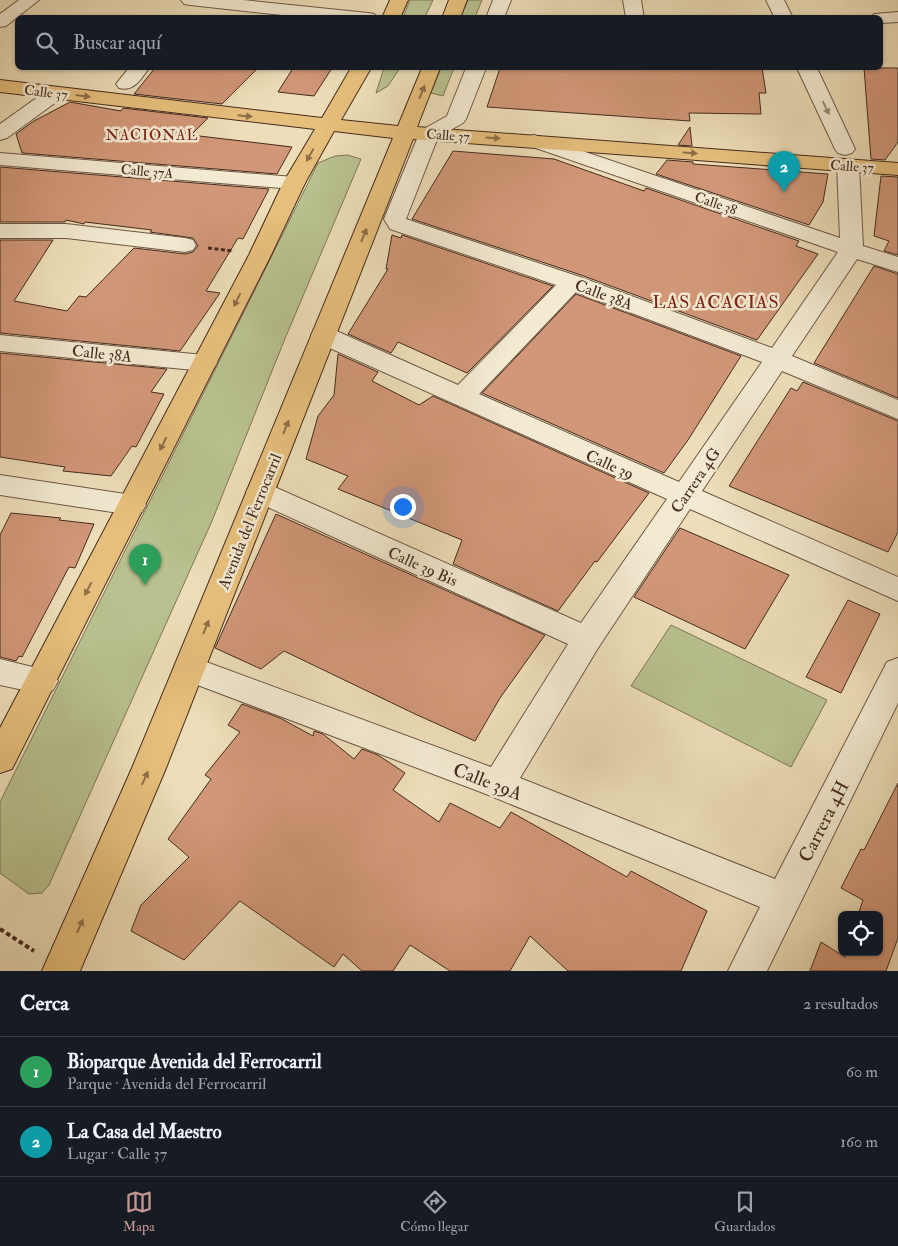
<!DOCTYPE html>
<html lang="es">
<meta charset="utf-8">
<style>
body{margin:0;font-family:"IM FELL Double Pica",serif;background:#242831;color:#f1f3f6}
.controls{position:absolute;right:15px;bottom:15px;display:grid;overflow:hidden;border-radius:8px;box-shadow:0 1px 4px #0004}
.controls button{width:45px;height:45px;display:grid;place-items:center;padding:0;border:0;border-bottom:1px solid #363941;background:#171b24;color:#f1f3f6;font:25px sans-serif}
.you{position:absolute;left:402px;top:506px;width:18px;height:18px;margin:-12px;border:4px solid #fff;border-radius:50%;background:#1a73e8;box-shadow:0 0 0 8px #1a73e833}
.badge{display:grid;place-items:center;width:32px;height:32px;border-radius:50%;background:#c59692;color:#fff;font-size:16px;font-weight:700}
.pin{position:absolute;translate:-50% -41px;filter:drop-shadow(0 1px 2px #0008)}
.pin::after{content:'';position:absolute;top:26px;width:18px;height:15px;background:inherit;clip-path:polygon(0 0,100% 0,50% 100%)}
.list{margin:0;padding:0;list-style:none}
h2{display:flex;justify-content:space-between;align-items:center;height:65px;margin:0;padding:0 20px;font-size:21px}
h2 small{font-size:16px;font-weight:400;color:#9ea1a6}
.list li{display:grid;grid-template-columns:32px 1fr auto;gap:15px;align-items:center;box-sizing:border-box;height:70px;padding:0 20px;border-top:1px solid #363941}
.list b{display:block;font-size:19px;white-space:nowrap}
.list p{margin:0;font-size:16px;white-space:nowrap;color:#9ea1a6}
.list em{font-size:16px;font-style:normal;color:#9ea1a6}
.icon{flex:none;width:28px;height:28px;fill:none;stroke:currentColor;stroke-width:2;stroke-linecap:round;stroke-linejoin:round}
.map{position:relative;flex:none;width:898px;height:971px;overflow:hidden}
.search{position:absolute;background:#171b24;box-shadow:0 1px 4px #0004;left:15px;right:15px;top:15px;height:55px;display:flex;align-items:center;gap:12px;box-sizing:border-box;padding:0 18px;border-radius:8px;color:#9ea1a6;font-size:19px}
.sheet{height:205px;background:#171b24}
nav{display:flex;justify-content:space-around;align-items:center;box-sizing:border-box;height:70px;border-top:1px solid #363941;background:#171b24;font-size:14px;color:#9ea1a6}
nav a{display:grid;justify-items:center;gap:2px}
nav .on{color:#c59692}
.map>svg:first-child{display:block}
.green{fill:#b8c18f;stroke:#7e7656}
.building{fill:#d19778;stroke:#452b1e}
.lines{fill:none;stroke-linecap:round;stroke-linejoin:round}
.minor-casing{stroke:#6f5845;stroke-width:2}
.major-casing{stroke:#452b1e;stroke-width:2}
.path-far1{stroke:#452b1e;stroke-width:3;stroke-dasharray:4 2.5;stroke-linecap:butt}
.path{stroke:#452b1e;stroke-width:4;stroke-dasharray:4.5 3;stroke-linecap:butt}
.minor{fill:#f3ead2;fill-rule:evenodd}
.major{fill:#e6bf7c;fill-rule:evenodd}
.oneway{fill:#8d6e48}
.oneway2{fill:#9c8a78}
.labels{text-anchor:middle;stroke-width:5;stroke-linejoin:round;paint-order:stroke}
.far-street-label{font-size:14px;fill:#452b1e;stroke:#f3ead2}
.far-neighbourhood-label{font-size:15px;letter-spacing:1px;fill:#7a1f14;stroke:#f3ead2}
.street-label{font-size:16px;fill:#452b1e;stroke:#f3ead2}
.neighbourhood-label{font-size:18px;letter-spacing:1px;fill:#7a1f14;stroke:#f3ead2}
.near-street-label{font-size:19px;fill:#452b1e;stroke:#f3ead2}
</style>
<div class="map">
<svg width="898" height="971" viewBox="0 0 898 971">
<rect width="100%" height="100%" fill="#eddeb9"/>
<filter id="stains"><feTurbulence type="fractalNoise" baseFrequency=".004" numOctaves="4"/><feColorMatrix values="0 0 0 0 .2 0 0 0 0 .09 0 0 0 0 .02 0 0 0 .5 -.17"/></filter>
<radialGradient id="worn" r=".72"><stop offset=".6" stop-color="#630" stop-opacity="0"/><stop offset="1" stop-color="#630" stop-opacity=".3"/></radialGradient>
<g class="green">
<polygon points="410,0 433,0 425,17 403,17"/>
<polygon points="468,0 482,0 475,17 461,17"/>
<polygon points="384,68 400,68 388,86 376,93"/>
<polygon points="441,68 454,68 443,96 431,93"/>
<polygon points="347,155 361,159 284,341 212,521 49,885 42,893 29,894 0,873 0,802 318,163 335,156"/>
<polygon points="671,625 827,700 791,767 631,686"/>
</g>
<g class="building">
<polygon points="155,68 258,68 222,104 134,94"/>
<polygon points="293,68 332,68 314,96 278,92"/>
<polygon points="500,68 762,68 766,93 759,93 761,114 689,113 690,121 487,107"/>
<polygon points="864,68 898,68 898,142 885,160 871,159"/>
<polygon points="70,102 121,111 123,108 208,118 191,135 292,147 277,174 22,153 16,134 34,121"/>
<polygon points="690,127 692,146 678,145"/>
<polygon points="453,151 554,159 644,191 646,188 799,241 796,246 818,254 757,340 581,275 412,219"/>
<polygon points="667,160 693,162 693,164 828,174 823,202 809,225 656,174"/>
<polygon points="0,167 269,189 243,239 238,238 206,291 220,293 180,351 0,333 0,240 53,240 14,301 67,311 79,296 86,297 134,248 185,254 193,252 198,246 193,238 150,232 152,230 85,222 84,224 66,220 65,222 0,222"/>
<polygon points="881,176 898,177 898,255 884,251 889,241 874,236"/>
<polygon points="392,235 401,238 402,235 553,286 467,373 398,342 391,353 348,334 388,269 386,269"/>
<polygon points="874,266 898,274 898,398 814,363"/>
<polygon points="576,294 741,356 688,440 664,473 482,393"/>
<polygon points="0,353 167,369 151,392 164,394 136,447 132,446 111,476 63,471 65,467 0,457"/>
<polygon points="338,354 378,372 372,381 419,405 433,396 649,493 597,562 595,561 558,611 453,564 462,540 338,489 348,476 306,459 318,416 334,395"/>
<polygon points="803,382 898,421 898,532 888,552 729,486 791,388 797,391"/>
<polygon points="11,513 61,518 59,520 94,524 75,568 69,567 22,657 19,656 16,661 0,657 0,535"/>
<polygon points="276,514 545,635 500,698 475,741 415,714 284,651 261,669 215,648"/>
<polygon points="680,528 789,575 745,649 634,597"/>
<polygon points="848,600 880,614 841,693 806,677"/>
<polygon points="242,704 280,718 313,736 314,731 323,734 354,759 362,749 378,755 405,773 393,790 439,822 450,803 500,828 511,812 627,877 631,871 707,911 681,971 568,971 530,936 510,971 450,971 410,945 393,971 362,971 343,954 334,967 240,901 184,960 131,931 141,905 189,857 168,839 211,779 205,775 240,732 228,725"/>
<polygon points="898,783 898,938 886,971 810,971 821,942 845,957 846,952 879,952 879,915 858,915 863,900 841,888 861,849 864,850"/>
</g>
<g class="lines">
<g class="minor-casing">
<g id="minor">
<polygon points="19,0 39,0 6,26 0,27 0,14"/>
<polygon points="181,0 243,0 368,13 374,14 377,18 310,18 190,5 184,4"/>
<polygon points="493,0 511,0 504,18 486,18"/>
<polygon points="623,0 641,0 644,18 626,18"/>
<polygon points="766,0 784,0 793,18 775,18"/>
<polygon points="898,12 898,22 880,23 880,18 871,18 874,14"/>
<path d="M129,68H149C141,79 134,92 119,88L116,84Z"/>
<path d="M466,68H486L466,119L463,123L438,137L406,219L580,277L772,348L838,252L527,145L524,141L527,137L534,135L541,137L840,238L837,165L841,161L848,159L855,161L859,165L863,246L898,257V272L857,259L792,356L898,400V419L782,371L702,491L898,577V601L690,509L598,648L520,778L775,879L887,662L898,658V703L767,971H728L760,907L486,794L179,678L174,669L179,660L190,656L491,767L568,644L250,499L246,492L250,485L260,482L270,485L581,623L667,499L314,341L311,335L314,329L323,327L332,329L458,385L556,285L390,229L384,219L419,134L422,130L447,116ZM576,292L762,362L679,482L479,394Z"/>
<polygon points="797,68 817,68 855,149 852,153 845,155 838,153 835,149"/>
<polygon points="56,87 63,89 66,93 63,97 7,138 0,140 0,124 49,89"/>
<polygon points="0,153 294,177 302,178 305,183 302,188 294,189 0,165"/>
<polygon points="0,224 66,224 185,238 193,240 196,245 193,250 185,252 66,238 0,238"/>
<polygon points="0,335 204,355 213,357 217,363 213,369 204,371 0,351"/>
<polygon points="0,475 132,495 142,498 146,505 142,512 132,515 0,495"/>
<polygon points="0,659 53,672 58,681 53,690 42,694 0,685"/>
</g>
</g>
<g class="major-casing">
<g id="major">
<polygon points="390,0 408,0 400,18 382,18"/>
<polygon points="449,0 467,0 460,18 442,18"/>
<polygon points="351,68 371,68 341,120 398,126 422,68 440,68 417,127 898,163 898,175 413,139 166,768 80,971 42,971 132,768 393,138 334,131 305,183 271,255 12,769 0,773 0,728 249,255 283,183 315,129 0,92 0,80 322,118"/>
</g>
</g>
<polyline class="path-far1" points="208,248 234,251"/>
<polyline class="path" points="0,929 34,951"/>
<use href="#minor" class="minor"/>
<use href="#major" class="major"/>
</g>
<defs><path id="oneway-solid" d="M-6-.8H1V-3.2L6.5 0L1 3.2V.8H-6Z" transform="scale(1.25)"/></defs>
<g class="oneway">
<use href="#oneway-solid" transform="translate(422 92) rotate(-68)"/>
<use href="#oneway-solid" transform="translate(83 96) rotate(7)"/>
<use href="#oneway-solid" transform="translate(245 116) rotate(6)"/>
<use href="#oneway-solid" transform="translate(493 138) rotate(4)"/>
<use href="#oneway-solid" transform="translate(690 153) rotate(4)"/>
<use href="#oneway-solid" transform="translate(310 155) rotate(119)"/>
<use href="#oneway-solid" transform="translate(364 235) rotate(-68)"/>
<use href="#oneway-solid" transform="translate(237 300) rotate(117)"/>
<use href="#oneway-solid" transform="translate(286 427) rotate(-68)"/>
<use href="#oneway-solid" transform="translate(163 444) rotate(117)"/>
<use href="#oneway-solid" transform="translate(88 589) rotate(117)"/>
<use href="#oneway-solid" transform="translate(206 627) rotate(-68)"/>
<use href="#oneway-solid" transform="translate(145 778) rotate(-66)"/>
<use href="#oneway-solid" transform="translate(80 926) rotate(-66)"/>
</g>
<use class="oneway2" href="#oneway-solid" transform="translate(826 108) rotate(65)"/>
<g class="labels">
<g class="far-street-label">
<text transform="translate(46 92) rotate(7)" y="5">Calle 37</text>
<text transform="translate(448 135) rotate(4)" y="5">Calle 37</text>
<text transform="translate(852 166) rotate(4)" y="5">Calle 37</text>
<text transform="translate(147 171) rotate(5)" y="5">Calle 37A</text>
<text transform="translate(716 203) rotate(19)" y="5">Calle 38</text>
</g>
<g class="far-neighbourhood-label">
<text x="152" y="140">NACIONAL</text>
</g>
<g class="street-label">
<text transform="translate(604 294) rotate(20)" y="6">Calle 38A</text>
<text transform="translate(102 353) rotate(6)" y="6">Calle 38A</text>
<text transform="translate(610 464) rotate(24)" y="6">Calle 39</text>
<text transform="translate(695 480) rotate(-56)" y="6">Carrera 4G</text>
<text transform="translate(249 521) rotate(-68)" y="6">Avenida del Ferrocarril</text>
<text transform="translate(423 566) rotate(24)" y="6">Calle 39 Bis</text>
</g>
<g class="neighbourhood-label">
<text x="716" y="308">LAS ACACIAS</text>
</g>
<g class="near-street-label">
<text transform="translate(488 781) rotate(21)" y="7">Calle 39A</text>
<text transform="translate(823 821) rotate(-63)" y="7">Carrera 4H</text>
</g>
</g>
<rect width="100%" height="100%" filter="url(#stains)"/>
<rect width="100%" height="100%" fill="url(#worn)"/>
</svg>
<div class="controls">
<button><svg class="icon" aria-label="locate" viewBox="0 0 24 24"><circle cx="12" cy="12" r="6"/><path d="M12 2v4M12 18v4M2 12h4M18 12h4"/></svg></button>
</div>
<div class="you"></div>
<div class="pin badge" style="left:145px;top:585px;background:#2e9e5b">1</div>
<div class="pin badge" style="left:784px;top:192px;background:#0f9aa8">2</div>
<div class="search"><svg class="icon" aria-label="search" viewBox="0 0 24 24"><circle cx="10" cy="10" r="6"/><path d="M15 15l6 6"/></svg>Buscar aquí</div>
</div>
<section class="sheet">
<h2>Cerca<small>2 resultados</small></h2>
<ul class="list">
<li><span class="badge" style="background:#2e9e5b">1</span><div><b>Bioparque Avenida del Ferrocarril</b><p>Parque · Avenida del Ferrocarril</p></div><em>60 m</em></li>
<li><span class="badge" style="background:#0f9aa8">2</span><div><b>La Casa del Maestro</b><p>Lugar · Calle 37</p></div><em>160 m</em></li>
</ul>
</section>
<nav>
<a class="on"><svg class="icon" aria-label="map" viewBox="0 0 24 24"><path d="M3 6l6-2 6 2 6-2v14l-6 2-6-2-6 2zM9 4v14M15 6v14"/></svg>Mapa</a>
<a><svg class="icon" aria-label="directions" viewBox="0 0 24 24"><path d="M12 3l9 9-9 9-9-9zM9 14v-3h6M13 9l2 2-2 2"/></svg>Cómo llegar</a>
<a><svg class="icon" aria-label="saved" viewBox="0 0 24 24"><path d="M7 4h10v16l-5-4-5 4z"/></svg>Guardados</a>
</nav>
